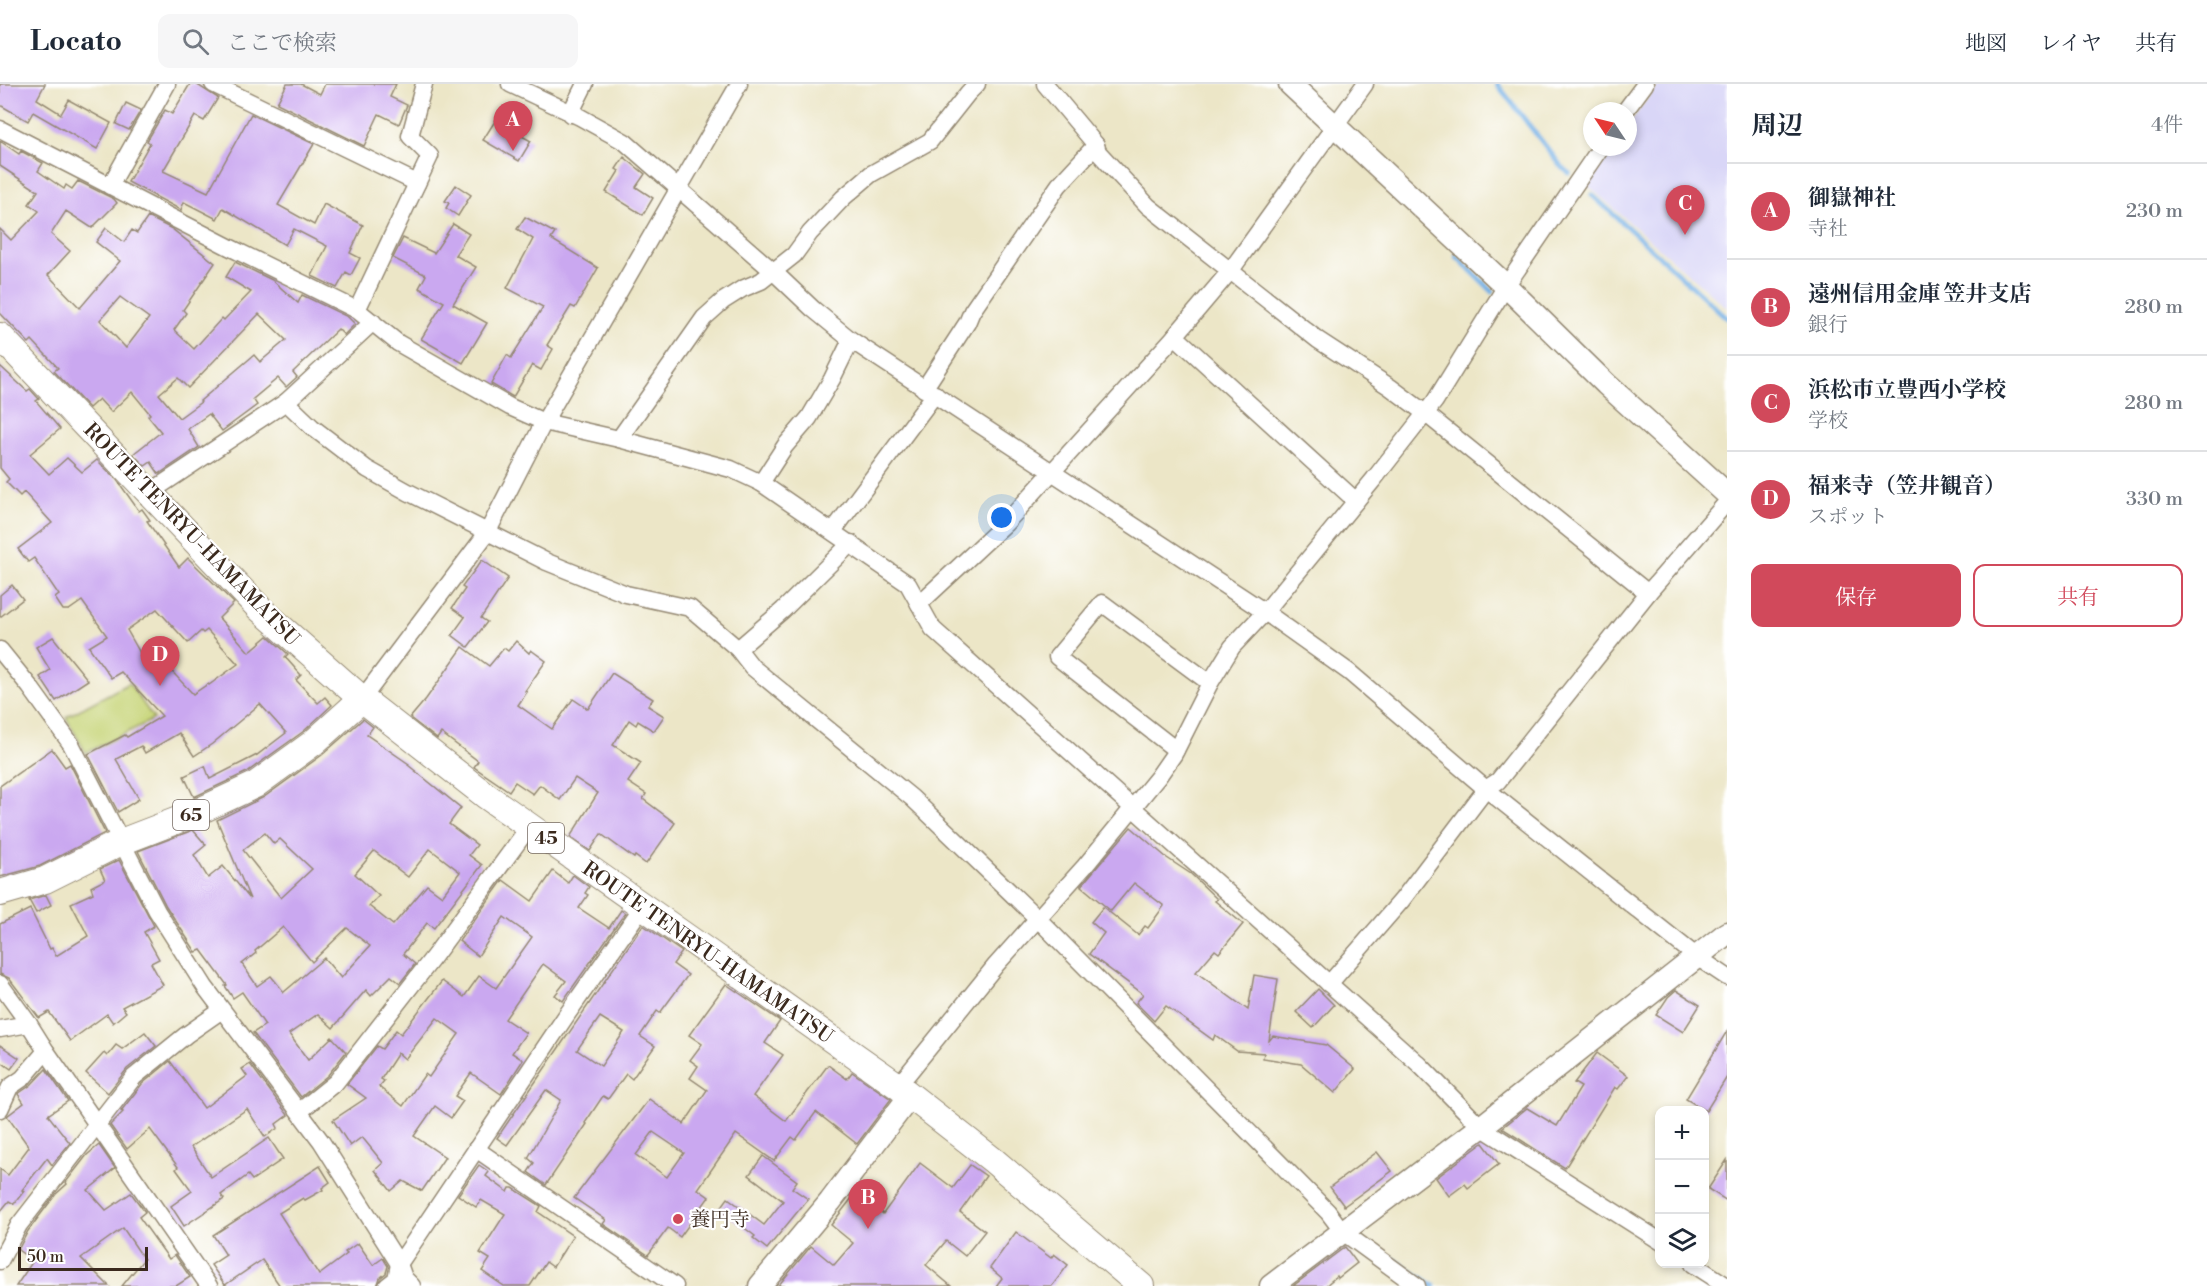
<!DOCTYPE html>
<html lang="ja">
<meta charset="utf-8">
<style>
body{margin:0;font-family:"Libre Bodoni","Noto Serif JP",serif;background:#f6f6f7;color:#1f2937}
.controls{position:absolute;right:18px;bottom:18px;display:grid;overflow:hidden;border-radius:12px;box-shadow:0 3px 9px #0003}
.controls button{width:54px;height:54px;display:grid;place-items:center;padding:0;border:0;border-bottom:2px solid #e0e1e3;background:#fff;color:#1f2937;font:30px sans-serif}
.compass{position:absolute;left:1583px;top:18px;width:54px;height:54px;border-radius:50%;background:#fff;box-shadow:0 3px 9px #0003;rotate:305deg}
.scale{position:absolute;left:18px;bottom:15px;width:130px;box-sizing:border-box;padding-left:6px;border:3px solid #3b2a1e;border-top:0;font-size:16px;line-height:21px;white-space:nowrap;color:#3b2a1e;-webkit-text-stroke:4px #fff;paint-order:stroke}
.you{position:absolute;left:1002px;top:434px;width:21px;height:21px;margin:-15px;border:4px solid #fff;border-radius:50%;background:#1a73e8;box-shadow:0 0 0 9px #1a73e833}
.badge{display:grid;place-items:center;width:39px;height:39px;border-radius:50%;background:#d1495b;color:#fff;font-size:20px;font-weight:700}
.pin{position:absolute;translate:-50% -50px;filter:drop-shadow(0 2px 3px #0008)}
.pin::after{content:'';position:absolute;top:32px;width:21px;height:18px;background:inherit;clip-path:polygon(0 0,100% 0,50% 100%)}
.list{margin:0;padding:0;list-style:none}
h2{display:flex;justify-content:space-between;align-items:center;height:78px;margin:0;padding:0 24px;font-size:26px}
h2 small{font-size:20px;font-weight:400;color:#747a83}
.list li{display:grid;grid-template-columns:39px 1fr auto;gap:18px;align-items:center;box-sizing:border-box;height:96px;padding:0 24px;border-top:2px solid #e0e1e3}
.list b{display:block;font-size:22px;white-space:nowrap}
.list p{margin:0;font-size:20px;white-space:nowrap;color:#747a83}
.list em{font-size:20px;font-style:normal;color:#747a83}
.actions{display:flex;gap:12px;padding:18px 24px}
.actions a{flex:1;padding:14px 0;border:2px solid #d1495b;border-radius:12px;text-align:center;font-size:21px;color:#d1495b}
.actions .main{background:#d1495b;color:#fff}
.icon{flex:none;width:33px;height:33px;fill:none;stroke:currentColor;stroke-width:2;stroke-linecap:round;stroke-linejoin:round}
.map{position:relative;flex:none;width:1727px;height:1202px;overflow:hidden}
header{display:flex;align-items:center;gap:36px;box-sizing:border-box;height:84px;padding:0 30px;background:#fff;border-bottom:2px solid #e0e1e3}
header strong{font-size:28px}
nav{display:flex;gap:33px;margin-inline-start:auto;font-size:21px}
.search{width:420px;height:54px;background:#f6f6f7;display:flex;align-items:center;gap:15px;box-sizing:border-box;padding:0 21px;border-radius:12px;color:#747a83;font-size:22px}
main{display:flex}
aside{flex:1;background:#fff}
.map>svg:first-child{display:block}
.built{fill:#d9d6f7}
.green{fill:#c6d476;stroke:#807f4a;stroke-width:1.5}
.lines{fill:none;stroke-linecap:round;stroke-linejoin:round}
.stream{stroke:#75b1e6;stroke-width:5}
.building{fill:#caa8f0;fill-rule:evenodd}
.street-casing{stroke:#948872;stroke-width:19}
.secondary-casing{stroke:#948872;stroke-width:25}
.primary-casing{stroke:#948872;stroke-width:28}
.street{stroke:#fff;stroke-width:16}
.secondary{stroke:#fff;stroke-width:22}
.primary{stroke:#fff;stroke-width:26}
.poi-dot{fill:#d1495b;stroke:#fff;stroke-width:2}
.labels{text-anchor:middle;stroke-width:4.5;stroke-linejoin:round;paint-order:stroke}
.shield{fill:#fff;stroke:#766a62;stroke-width:1.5}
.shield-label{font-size:18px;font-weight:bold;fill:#3b2a1e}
.street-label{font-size:20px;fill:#3b2a1e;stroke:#fff}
.poi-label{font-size:20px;fill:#3b2a1e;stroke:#fff;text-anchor:start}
</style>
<header>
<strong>Locato</strong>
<div class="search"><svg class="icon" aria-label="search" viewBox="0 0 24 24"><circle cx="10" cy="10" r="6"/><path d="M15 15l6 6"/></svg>ここで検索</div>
<nav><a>地図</a><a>レイヤ</a><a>共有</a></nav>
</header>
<main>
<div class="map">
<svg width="1727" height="1202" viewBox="0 0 1727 1202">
<rect width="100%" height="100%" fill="#fff"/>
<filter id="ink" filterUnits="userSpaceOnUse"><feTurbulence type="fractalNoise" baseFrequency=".0167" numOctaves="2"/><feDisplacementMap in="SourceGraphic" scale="12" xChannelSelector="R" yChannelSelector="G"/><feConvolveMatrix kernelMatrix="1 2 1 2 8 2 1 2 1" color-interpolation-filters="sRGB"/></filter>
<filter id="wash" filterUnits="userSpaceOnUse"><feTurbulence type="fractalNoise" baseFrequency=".008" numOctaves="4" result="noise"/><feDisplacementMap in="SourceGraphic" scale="24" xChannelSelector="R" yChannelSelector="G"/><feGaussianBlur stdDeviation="1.35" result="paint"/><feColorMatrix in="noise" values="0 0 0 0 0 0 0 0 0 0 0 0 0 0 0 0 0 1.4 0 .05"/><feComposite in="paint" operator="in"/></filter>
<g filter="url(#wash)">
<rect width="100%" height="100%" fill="#ece6c7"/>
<polygon class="built" points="1658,0 1727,0 1727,224 1587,101 1614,63 1628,63 1628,42"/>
<polygon class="green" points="129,599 154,635 86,669 66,633"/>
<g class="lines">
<g class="stream">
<polyline points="1497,0 1561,82 1569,89"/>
<polyline points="1592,111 1727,234"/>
<polyline points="1456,172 1493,208"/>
<polyline points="1393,1175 1434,1202"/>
</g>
</g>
<g id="blocks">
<g class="building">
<polygon points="0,0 45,0 37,15 61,30 69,16 111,39 97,65 33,28 28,37 0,21"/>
<polygon points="190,0 196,0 218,14 204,37 195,32 163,87 208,108 251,30 314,60 278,121 314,141 324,120 363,141 350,169 360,174 351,191 346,188 337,204 312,192 327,162 294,145 285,161 223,124 217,135 184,118 181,126 128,98 150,59 147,57 165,26 172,30"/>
<polygon points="287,0 301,0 320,10 325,0 396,0 390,13 407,21 399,40 379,30 364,62 277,19"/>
<polygon points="126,19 141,26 129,46 116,40"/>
<polygon points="495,37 531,57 519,77 483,56"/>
<path d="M0,57L19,70L21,67L43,79L38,87L64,105L66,101L72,105L78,97L114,115L117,119L92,144L66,127L51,150L70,167L48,191L80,224L120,177L96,158L106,144L124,158L132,146L137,149L148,133L172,145L215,179L183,226L186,229L174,246L194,265L222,234L224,236L251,208L226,193L235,178L272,196L298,219L302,211L348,233L355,240L344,251L338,245L293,288L297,293L286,303L278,294L253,315L257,321L222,347L209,330L188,345L199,363L159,390L151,378L145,382L133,370L161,348L148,332L150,330L132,308L111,328L99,315L89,324L54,287L58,284L32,256L29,259L0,229V145L11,156L39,127L29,120L38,107L0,82ZM120,213L149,234L126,264L100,236ZM259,230L286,256L260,278L254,271L200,317L201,318L179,334L159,310L178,294L188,304Z"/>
<polygon points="624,73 645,90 636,103 653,114 643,131 606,108 619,87 616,85"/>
<polygon points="456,101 471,111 458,132 446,124 449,119 445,117"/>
<polygon points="525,133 555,149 551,155 598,184 575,224 571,222 547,261 553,265 541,286 532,281 513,313 491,300 507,271 511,274 543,223 507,204 533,155 517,145"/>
<polygon points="453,140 469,150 455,171 476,183 453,220 487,239 463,279 421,255 444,218 419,204 426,191 393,174 403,154 434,169"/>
<path d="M0,282L27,307L30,305L39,315L36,317L60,345L30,370L49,390L67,374L82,388L97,376L117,396L139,427L142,425L150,436L147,437L179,483L188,474L234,519L219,534L249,568L268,552L288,570L285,573L301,591L296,596L318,619L325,613L332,621L304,647L247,688L194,713L184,692L205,682L210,695L257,671L286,649L260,620L212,660L194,672L179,649L145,669L141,662L116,675L139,715L118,728L88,670L125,651L127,653L162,632L121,588L111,594L89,563L107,552L82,517L69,526H63L55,514L59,511L34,474L28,478L18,465L52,439L24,408L20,412L6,398L9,395L0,384ZM157,525L188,559L201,547L203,549L207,546L238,580L209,601L208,600L193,610L164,579L152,590L127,546Z"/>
<polygon points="482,476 508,494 481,534 487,538 468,563 452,551 465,533 452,524 465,505 462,503"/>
<polygon points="12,501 23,515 0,533 0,511"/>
<polygon points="53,553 88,596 56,617 40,593 50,586 36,563"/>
<polygon points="516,557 529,569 531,566 546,577 525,607 527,608 518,621 552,645 573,615 588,625 612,589 653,615 648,622 664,632 654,647 638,637 636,641 629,636 613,661 641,679 628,698 646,710 643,715 675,739 646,780 635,772 634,774 601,750 590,767 570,753 598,709 575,694 560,716 540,701 533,710 515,698 509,707 474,683 478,677 441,649 437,655 410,634 426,615 463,563 489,582 504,564 508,567"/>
<path d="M363,635L373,643L367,651L409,680L408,681L461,724L449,740L477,761L469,771L482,781L434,844L427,839L403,870L415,880L400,899L391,892L371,912L366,906L333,944L318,930L289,950L308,976L332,953L346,968L328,991L301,1013L253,949L265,941L242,908L233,914L225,902L227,901L201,866L196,868L166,822L138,767L193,746L206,761L194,771L208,794L223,782L250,815L217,736L264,713L322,671ZM265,749L274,760L280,755L312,785L281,814L243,766ZM430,765L460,788L442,812L427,801L393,841L369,822L379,812L355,790L374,767L408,793ZM283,843L312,878L347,844L370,862L341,894L324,874L284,908L271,892L257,902L242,880L256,869L255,867Z"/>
<polygon points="52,665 65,683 70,680 105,749 40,782 0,793 0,702"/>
<polygon points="1131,743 1167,774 1191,790 1217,815 1215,817 1243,840 1219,869 1215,866 1196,888 1248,926 1254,891 1278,895 1269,957 1273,952 1326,961 1355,985 1335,1009 1301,980 1263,974 1264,969 1237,967 1215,951 1213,956 1166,922 1154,937 1136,919 1143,910 1089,870 1104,849 1091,838 1103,823 1138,851 1145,842 1148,844 1164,822 1134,799 1111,827 1081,802"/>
<polygon points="119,776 154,842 144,848 159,875 151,879 163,901 122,923 126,928 113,939 107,930 70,957 49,928 39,934 9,894 0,890 0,840 30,825 50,865 52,864 56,872 88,852 71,819 93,809 91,803 105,796 100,785"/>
<path d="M553,787L568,799L573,791L589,803L585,809L588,811L579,824L609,844L621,826L625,829L563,917L555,911L566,897L543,880L505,935L526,949L512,969L523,976L501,1010L471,989L455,1012L463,1017L451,1034L435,1022L414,1052L445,1073L422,1107L403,1097L391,1107L375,1086L383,1079L362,1053L350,1062L333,1036L366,1014L347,1000L377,962L382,965L396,946L401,950L442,897L464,913L479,892L496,904L532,853L504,833L478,872L459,857L503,796L532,817ZM437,934L459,950L429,993L425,990L403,1022L379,1003L384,997L381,995L398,969L405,975Z"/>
<polygon points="46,811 51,821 36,829 29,816"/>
<path d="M643,841L682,868L673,880L688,891L660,929L657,927L640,952L655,962L632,995L626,990L608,1015L603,1012L585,1039L587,1040L546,1101L528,1088L534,1079L528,1074L561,1016L546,1006L507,1061L497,1054ZM600,933L624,948L601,982L577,966Z"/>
<path d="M726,900L780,937L765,959L783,971L753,1012L786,1037L828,981L847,995L852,988L891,1015L857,1060L816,1028L796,1056L792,1053L774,1077L736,1050L698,1105L709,1113L680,1153L668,1144L648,1171L603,1140L606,1136L574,1114L649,1015L684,1040L707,1006L690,994L698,982L690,976L702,960L689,951ZM653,1048L684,1069L667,1093L636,1071Z"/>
<polygon points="1318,905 1334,921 1313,944 1296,928"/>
<polygon points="1676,906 1700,921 1683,948 1656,931 1668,913"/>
<polygon points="1727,947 1727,993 1706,1027 1686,1015"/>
<polygon points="145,948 156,962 127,985 108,1009 86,989 104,969 107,972 116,961 122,965"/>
<polygon points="0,961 19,974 11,985 0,977"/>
<polygon points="1597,969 1628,992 1618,1005 1615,1003 1565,1084 1502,1044 1527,1024 1557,1042 1581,1003 1574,999"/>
<polygon points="170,977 204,1024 247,992 242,985 250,980 288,1031 276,1040 278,1044 265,1053 247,1025 191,1063 211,1093 269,1054 283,1075 252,1096 248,1091 221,1111 224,1115 184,1142 171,1122 192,1107 176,1085 178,1083 150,1045 127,1065 110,1041 123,1028 121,1027 142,1000"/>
<polygon points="46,985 68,1017 48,1031 70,1059 52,1081 47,1074 22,1106 24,1107 14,1120 9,1117 0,1128 0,1085 8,1091 29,1063 7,1032 24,1019 18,1010 31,1001"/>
<polygon points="1483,1059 1499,1080 1468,1104 1465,1100 1449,1112 1436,1094"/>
<polygon points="99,1061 115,1084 88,1106 106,1126 131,1109 145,1128 139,1133 169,1175 175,1171 190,1193 176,1202 122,1202 144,1175 123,1144 81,1174 109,1202 16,1202 33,1177 18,1166 28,1147 56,1110 67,1100 66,1098 87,1071"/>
<polygon points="1377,1068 1392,1087 1344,1122 1330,1103"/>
<polygon points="763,1072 797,1097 792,1104 808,1115 767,1165 753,1154 755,1152 720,1125 728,1114 764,1141 783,1117 749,1091"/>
<polygon points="1727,1076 1727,1117 1708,1105"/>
<polygon points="920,1079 953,1104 970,1081 986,1092 960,1128 985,1147 965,1172 946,1157 926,1181 951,1202 778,1202 811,1162 834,1181 853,1159 831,1141 852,1114 862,1113 883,1130"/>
<polygon points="479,1081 489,1088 486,1092 508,1108 510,1104 513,1104 541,1122 538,1128 573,1152 553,1183 546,1178 530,1202 504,1202 482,1187 490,1175 480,1169 505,1130 481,1116 476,1123 458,1111"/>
<polygon points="320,1082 330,1098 322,1104 323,1106 305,1116 303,1114 279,1129 319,1191 347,1170 345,1168 358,1159 373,1181 383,1174 388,1182 386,1189 380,1194 377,1202 280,1202 262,1176 225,1201 211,1181 226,1171 213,1151"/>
<polygon points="1016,1148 1051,1174 1054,1170 1068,1181 1052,1202 996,1202 1002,1194 990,1184"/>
<polygon points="1345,1163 1357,1179 1338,1194 1337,1192 1325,1202 1293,1202"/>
</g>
</g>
</g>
<g filter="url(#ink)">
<use href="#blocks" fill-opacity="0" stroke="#948872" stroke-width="1.5"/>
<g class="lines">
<g class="street-casing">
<g id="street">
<polyline points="213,0 417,99"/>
<polyline points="510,0 580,33 625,58 774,188 813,225 851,256 1265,528 1349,588 1486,705 1697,873 1727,893"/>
<polyline points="1045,0 1096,61 1098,68 1148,122 1318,256 1390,303 1425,329 1648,509"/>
<polyline points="1625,27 1645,0"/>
<polyline points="570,30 585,0"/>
<polyline points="0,45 229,163 357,226 398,259 510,323 544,338 619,355 731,385 761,399 908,500 933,545 1420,981 1481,1043 1660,1157"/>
<polyline points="110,102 167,0"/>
<polyline points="357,226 430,72 410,52 424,0"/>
<polyline points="1175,252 1356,417"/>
<polyline points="924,305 967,239 972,227 1059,101 1096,61"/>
<polyline points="286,318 373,238"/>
<polyline points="619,355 704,234 723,217 742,205 761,197 794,171 810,149 843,114 871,90 930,57 968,9 977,0"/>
<polyline points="761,399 785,362 809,334 832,295 851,256"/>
<polyline points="149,409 286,318 312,343 367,385 408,408 547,478 626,510 690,524 738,565"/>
<polyline points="833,447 935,310"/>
<polyline points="851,459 783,526 738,565 752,583 912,714 1037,834 1328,1128 1343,1148 1417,1202"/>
<polyline points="919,520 1006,439 1175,252 1231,186 1365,0"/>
<polyline points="0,566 30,603 71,660 157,827 205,903 321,1057 399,1180 404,1194 412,1202"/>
<polyline points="362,615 487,449 544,338 739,0"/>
<polyline points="1176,666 1057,573 1102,519 1210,599"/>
<polyline points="0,900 29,940 46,967 209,1202"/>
<polyline points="1329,900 1402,816 1486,705 1498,697 1648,509 1727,418"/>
<polyline points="0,945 29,940"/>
<polyline points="898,1002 996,881 1085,782 1158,693 1174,670 1210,599 1232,563 1265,528 1374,395 1435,317 1506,202 1601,63"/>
<polyline points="0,1025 10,1003 23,994 46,967"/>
<polyline points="300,1027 336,998 435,871 529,743"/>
<polyline points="476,1065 675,1202"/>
<polyline points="0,1177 19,1141 134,993 186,951 222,926"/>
<polyline points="1693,1180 1727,1202"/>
<polyline points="387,1202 396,1195 399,1180 568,929 643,822"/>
</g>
</g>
<g class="secondary-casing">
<g id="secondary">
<polyline points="1290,0 1506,202 1606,300 1727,410"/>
<polyline points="760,1202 830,1118 910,1012"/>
<polyline points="1271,1202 1481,1043 1727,849"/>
</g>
</g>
<g class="primary-casing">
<g id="primary">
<polyline points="0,252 259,524 362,615 485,711 898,1002 994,1077 1141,1202"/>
<polyline points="0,809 45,796 121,758 191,731 255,701 313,659 362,615"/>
</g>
</g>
<use href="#street" class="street"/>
<use href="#secondary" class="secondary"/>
<use href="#primary" class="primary"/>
</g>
</g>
<circle class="poi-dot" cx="678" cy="1135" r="6"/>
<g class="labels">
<g class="shield">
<rect x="173" y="716" width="36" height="30" rx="4.5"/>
<rect x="528" y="739" width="36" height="30" rx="4.5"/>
</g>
<g class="shield-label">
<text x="191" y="737">65</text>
<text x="546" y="760">45</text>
</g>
<g class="street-label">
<text transform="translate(192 450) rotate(46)" y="7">ROUTE TENRYU-HAMAMATSU</text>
<text transform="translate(708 868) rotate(35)" y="7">ROUTE TENRYU-HAMAMATSU</text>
</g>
<g class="poi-label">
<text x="690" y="1142">養円寺</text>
</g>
</g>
</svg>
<div class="controls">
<button>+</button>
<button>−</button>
<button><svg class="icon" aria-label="layers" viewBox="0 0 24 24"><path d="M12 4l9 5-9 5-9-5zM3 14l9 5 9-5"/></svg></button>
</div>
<svg class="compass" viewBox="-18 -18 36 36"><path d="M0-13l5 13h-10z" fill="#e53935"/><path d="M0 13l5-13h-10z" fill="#747a83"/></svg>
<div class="scale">50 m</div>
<div class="you"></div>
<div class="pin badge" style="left:513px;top:67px">A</div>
<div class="pin badge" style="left:868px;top:1145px">B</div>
<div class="pin badge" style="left:1685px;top:151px">C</div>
<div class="pin badge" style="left:160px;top:602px">D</div>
</div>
<aside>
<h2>周辺<small>4件</small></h2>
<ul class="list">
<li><span class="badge">A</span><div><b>御嶽神社</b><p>寺社</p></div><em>230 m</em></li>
<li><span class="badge">B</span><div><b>遠州信用金庫 笠井支店</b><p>銀行</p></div><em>280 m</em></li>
<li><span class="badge">C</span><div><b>浜松市立豊西小学校</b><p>学校</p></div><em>280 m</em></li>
<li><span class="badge">D</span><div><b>福来寺（笠井観音）</b><p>スポット</p></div><em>330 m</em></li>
</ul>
<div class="actions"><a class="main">保存</a><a>共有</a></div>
</aside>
</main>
